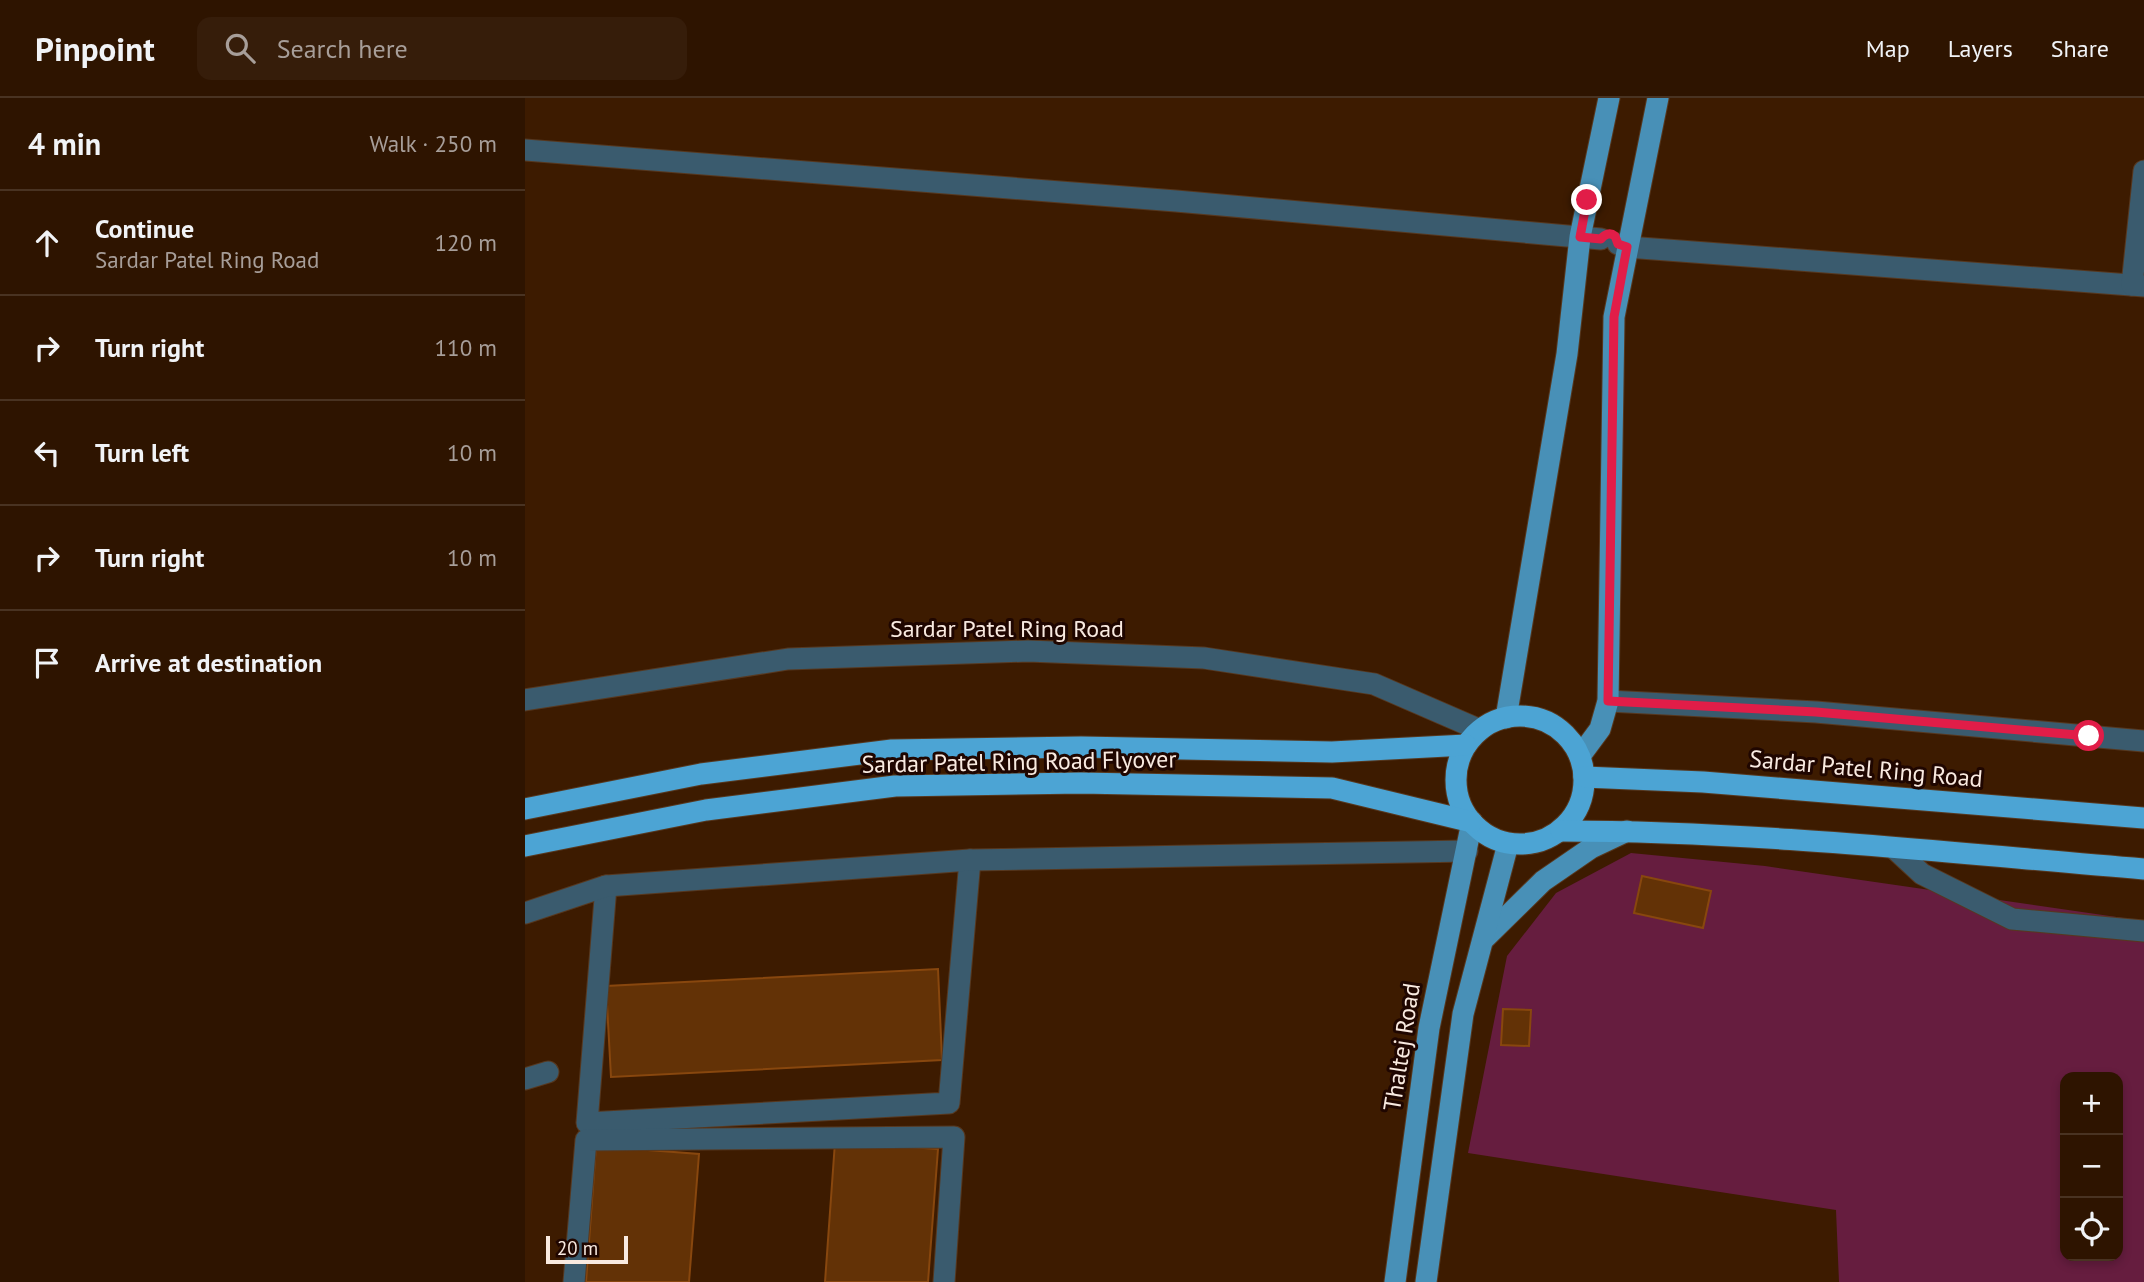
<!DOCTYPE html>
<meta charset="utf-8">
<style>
body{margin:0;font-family:"PT Sans",sans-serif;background:#361d0a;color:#f1f3f6}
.controls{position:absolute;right:21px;bottom:21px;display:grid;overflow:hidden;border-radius:14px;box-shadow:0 4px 10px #0003}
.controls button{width:63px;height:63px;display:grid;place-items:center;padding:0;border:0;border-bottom:2px solid #493322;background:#2e1400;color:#f1f3f6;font:35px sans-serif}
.scale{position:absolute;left:21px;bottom:18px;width:82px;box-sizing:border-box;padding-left:7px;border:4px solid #f9eae0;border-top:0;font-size:19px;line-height:24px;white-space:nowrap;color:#f9eae0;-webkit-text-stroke:5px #1f0600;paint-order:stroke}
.stop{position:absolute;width:21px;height:21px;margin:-16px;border:5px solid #e11d48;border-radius:50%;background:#fff}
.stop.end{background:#e11d48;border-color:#fff;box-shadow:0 2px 7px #0008}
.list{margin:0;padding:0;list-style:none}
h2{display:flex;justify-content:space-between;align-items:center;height:91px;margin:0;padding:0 28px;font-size:30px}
h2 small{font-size:23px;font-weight:400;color:#a79e99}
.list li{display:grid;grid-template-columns:46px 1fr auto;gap:21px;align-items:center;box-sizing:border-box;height:105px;padding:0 28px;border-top:2px solid #493322}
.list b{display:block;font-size:26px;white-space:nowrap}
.list p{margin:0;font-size:23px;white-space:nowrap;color:#a79e99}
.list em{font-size:23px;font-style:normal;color:#a79e99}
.icon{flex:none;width:38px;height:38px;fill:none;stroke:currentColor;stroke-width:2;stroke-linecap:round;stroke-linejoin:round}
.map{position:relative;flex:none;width:1619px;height:1184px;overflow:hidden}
header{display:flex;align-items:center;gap:42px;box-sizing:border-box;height:98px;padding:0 35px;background:#2e1400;border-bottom:2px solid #493322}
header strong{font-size:33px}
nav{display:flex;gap:38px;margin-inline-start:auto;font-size:24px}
.search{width:490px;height:63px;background:#361d0a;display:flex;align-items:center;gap:18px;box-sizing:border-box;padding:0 24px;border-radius:14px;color:#a79e99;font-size:26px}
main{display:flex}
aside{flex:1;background:#2e1400}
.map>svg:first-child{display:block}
.green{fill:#661d3f;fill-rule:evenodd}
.building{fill:#633206;stroke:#88470e;stroke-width:2}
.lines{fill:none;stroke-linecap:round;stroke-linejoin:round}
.minor-casing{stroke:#57381f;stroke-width:23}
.major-casing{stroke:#57381f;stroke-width:23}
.highway-casing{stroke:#57381f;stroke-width:23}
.minor{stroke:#3a5b6e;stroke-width:21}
.major{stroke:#4890b7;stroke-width:21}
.highway{stroke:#4ca4d4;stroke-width:21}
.route{stroke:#e11d48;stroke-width:9}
.labels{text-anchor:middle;stroke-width:6;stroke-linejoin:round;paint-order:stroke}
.street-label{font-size:24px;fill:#f9eae0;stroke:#1f0600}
</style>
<header>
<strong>Pinpoint</strong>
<div class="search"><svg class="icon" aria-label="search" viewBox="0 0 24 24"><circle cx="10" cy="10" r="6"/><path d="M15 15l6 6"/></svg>Search here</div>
<nav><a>Map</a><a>Layers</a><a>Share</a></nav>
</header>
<main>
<aside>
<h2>4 min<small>Walk · 250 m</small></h2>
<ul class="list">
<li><svg class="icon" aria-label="ahead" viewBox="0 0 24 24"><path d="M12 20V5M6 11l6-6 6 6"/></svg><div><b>Continue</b><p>Sardar Patel Ring Road</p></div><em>120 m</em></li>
<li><svg class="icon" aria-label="right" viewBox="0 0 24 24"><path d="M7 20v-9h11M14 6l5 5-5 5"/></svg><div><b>Turn right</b></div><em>110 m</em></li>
<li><svg class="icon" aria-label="left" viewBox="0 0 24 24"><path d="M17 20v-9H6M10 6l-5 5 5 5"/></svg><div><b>Turn left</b></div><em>10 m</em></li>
<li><svg class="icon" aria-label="right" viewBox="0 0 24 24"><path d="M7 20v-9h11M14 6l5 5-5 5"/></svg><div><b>Turn right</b></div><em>10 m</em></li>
<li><svg class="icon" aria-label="arrive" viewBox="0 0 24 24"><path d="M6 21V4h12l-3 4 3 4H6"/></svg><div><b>Arrive at destination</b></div></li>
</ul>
</aside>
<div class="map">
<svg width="1619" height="1184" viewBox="0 0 1619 1184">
<rect width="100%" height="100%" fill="#3d1b00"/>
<path class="green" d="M1106,755L1240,768L1619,823V1184H1314L1311,1112L943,1055L982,858L1031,795ZM1540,979H1593V1158H1540Z"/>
<g class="building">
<polygon points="1117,778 1186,793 1178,830 1109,815"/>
<polygon points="413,871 417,962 86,979 81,888"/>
<polygon points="978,911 1006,912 1004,948 976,947"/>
<polygon points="310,1044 413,1051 403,1184 300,1184"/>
<polygon points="71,1048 174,1056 164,1184 61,1184"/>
</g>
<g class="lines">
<g class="minor-casing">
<g id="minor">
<polyline points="0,52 651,103 1076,141"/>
<polyline points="1093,146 1102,149 1619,188"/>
<polyline points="1607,187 1619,73"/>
<polyline points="0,602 263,561 503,553 679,560 849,586 955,632"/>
<polyline points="1083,603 1291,614 1619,643"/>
<polyline points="1370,751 1397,776 1487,821 1619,833"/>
<polyline points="81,788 62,1025 424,1005 445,762"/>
<polyline points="0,815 81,788 445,762 942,753"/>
<polyline points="0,981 23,974"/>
<polyline points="49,1184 61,1042 429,1039 419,1184"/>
</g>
</g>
<g class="major-casing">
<g id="major">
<polyline points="981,620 1042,256 1055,139 1084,0"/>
<polyline points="1055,658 1075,631 1083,603 1089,219 1133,0"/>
<polyline points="960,840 1018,783 1066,750 1102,733"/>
<polyline points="870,1184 904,930 947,724"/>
<polyline points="901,1184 938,916 983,746"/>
</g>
</g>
<g class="highway-casing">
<g id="highway">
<circle cx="995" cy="682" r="64"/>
<polyline points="1059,679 1178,684 1619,720"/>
<polyline points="0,711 176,676 367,652 556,649 807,654 941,647"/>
<path d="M1036,733C1230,733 1425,755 1619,771"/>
<polyline points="0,748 181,712 370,688 556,685 807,690 947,724"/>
</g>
</g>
<use href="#minor" class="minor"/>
<use href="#major" class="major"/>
<use href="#highway" class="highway"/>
</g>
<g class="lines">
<path class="route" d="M1062,102L1055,139L1076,141C1080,136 1085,134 1090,138L1093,146L1102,149L1089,219L1083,603L1291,614L1564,638"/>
</g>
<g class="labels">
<g class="street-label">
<text x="482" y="539">Sardar Patel Ring Road</text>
<text transform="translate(494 664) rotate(-1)" y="8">Sardar Patel Ring Road Flyover</text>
<text transform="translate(1341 671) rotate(5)" y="8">Sardar Patel Ring Road</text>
<text transform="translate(877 949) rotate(-81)" y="8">Thaltej Road</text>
</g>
</g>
</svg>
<div class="controls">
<button>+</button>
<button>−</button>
<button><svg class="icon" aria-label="locate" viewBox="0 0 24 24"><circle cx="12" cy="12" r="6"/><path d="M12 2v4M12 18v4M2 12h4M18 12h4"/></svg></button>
</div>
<div class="scale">20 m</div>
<div class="stop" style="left:1564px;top:638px"></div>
<div class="stop end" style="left:1062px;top:102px"></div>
</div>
</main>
